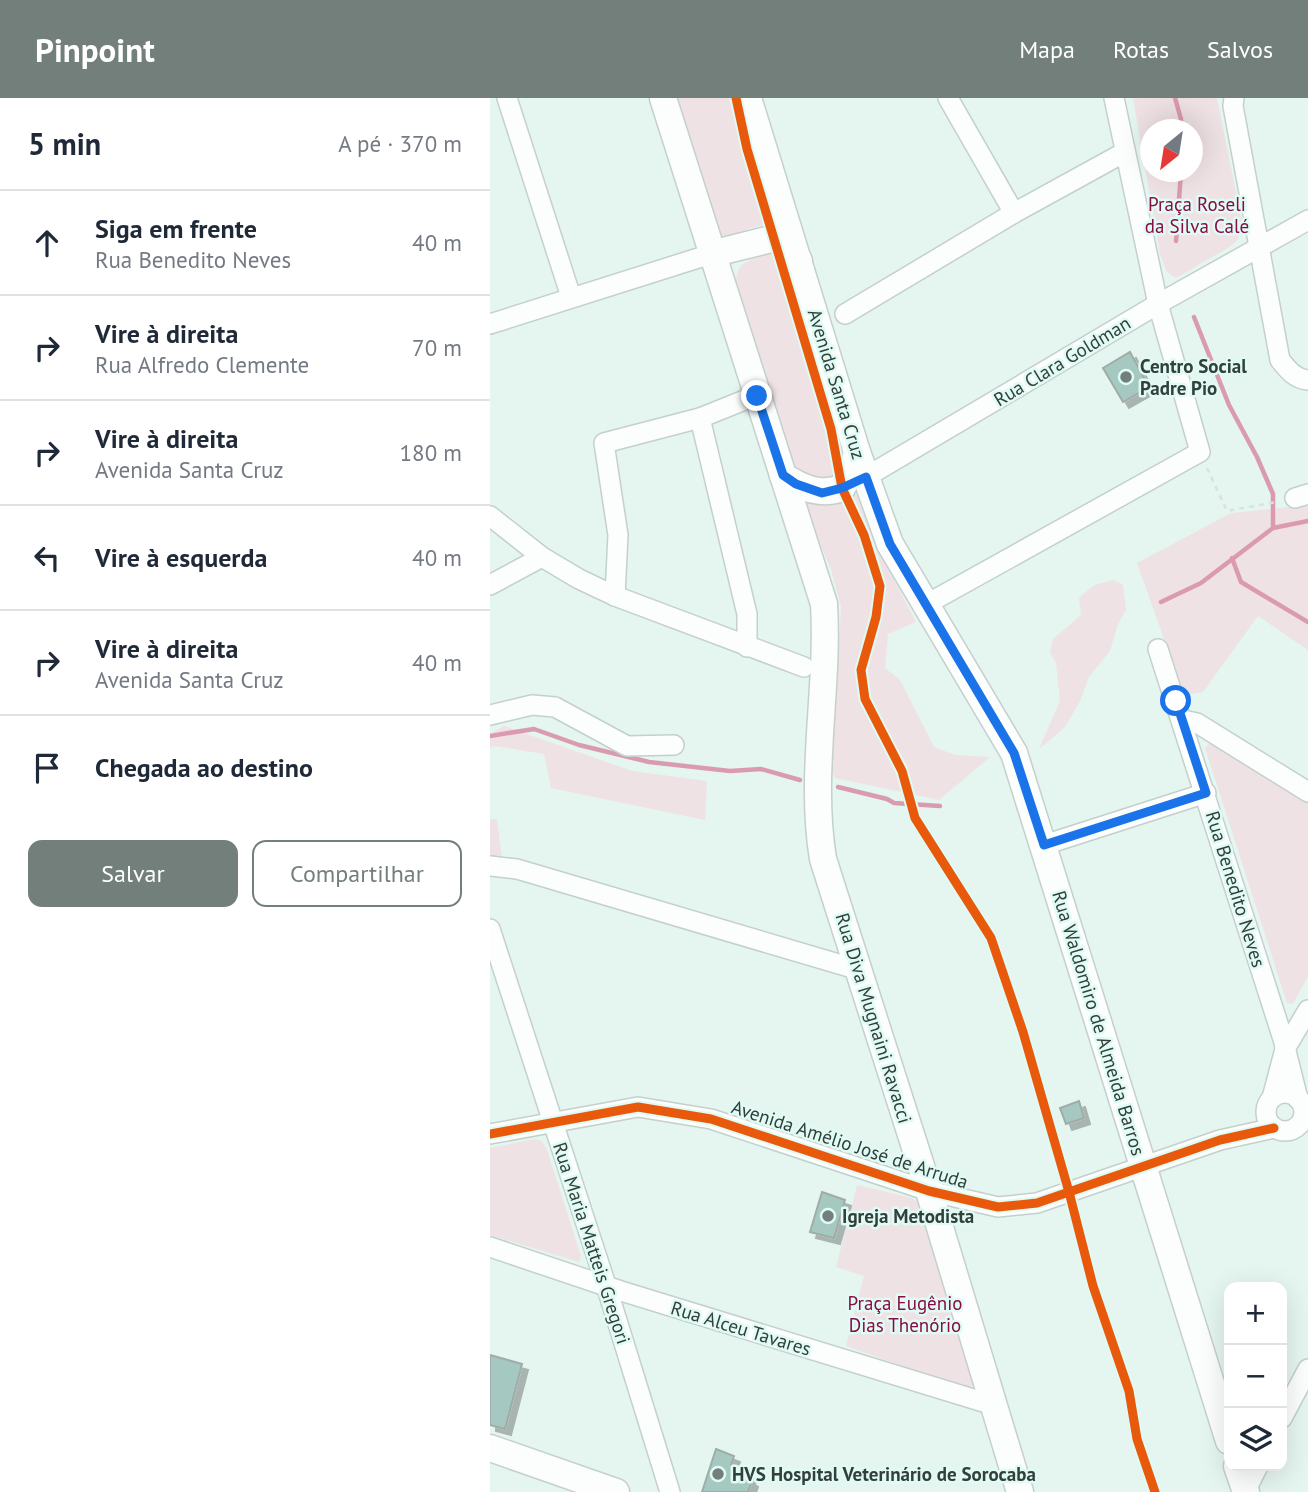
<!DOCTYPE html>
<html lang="pt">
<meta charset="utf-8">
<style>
body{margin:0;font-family:"PT Sans",sans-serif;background:#f2f2f3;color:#1f2937}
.controls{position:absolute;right:21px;bottom:21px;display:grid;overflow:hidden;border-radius:14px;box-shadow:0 7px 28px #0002}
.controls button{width:63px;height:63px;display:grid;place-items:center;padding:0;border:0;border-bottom:2px solid #e0e1e3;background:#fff;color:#1f2937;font:35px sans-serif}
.compass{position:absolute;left:650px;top:21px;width:63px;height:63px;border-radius:50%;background:#fff;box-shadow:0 7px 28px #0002;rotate:210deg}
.stop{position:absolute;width:21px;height:21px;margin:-16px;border:5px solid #1a73e8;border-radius:50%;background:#fff}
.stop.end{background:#1a73e8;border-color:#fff;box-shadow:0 2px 7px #0008}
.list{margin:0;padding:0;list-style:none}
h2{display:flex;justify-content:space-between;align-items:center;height:91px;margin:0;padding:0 28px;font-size:30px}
h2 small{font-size:23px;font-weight:400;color:#747a83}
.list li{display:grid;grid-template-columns:46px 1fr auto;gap:21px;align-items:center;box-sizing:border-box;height:105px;padding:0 28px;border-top:2px solid #e0e1e3}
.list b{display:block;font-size:26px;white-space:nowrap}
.list p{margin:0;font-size:23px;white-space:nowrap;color:#747a83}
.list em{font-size:23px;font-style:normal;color:#747a83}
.actions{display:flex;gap:14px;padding:21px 28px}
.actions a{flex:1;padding:16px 0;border:2px solid #727f7b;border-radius:14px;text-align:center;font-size:24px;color:#727f7b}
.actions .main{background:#727f7b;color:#fff}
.icon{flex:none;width:38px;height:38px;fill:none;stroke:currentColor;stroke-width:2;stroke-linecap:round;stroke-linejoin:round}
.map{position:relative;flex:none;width:818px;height:1394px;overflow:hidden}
header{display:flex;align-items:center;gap:42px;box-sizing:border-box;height:98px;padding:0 35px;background:#727f7b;color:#fff}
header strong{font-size:33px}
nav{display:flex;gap:38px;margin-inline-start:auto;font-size:24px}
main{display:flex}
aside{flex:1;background:#fff}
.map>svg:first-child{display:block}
.green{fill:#efe2e4;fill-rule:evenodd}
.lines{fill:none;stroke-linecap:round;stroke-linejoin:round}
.stream{stroke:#db9bae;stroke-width:4.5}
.building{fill:#a5c9c1;stroke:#a0aca8;stroke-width:2;filter:url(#shadow)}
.minor-casing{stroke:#c4d0cd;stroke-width:22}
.secondary-casing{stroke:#c4d0cd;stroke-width:29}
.path{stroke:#dce0df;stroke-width:2.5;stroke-dasharray:5 5;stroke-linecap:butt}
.minor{stroke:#fbfefd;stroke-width:19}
.secondary{stroke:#fbfefd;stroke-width:26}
.cycleway-casing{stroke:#dffbf4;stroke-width:13}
.cycleway{stroke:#e8590c;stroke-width:9}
.route{stroke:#1a73e8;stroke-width:9}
.poi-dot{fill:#727f7b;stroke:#dffbf4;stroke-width:2.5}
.labels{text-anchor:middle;stroke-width:5;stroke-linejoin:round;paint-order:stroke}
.park-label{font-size:19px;fill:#890c45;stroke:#dffbf4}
.street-label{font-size:19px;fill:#343f3c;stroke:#dffbf4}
.poi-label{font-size:19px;font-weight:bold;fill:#343f3c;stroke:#dffbf4;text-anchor:start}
</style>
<header>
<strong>Pinpoint</strong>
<nav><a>Mapa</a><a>Rotas</a><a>Salvos</a></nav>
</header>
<main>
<aside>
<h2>5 min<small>A pé · 370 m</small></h2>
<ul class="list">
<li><svg class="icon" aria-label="ahead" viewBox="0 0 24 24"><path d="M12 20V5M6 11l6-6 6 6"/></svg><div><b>Siga em frente</b><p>Rua Benedito Neves</p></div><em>40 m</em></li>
<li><svg class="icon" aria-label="right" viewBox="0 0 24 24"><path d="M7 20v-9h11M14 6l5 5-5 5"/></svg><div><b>Vire à direita</b><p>Rua Alfredo Clemente</p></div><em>70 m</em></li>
<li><svg class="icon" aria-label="right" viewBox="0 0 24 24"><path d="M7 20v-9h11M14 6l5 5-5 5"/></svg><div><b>Vire à direita</b><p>Avenida Santa Cruz</p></div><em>180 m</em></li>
<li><svg class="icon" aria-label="left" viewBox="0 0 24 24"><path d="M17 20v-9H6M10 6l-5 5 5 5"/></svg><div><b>Vire à esquerda</b></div><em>40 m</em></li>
<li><svg class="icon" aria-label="right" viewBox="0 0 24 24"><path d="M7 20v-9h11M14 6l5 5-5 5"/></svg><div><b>Vire à direita</b><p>Avenida Santa Cruz</p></div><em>40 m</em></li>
<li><svg class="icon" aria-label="arrive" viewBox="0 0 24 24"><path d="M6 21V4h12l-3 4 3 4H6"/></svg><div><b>Chegada ao destino</b></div></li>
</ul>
<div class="actions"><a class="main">Salvar</a><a>Compartilhar</a></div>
</aside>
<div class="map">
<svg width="818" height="1394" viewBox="0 0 818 1394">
<defs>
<filter id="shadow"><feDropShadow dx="6" dy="6" stdDeviation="0" flood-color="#0004"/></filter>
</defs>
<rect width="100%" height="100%" fill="#e5f5f0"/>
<g class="green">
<polygon points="185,0 249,0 285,116 282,125 261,130 232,142 227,138"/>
<path d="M643,0H727L753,129L748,141L741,148L686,180L677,174L670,156ZM660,32H702V74H660Z"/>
<path d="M282,155L293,162L355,344L356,366L344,379C320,382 313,380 298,361L243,189L250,168L268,157Z"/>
<polygon points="363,395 371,400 393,461 426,524 398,536 395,570 410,582 444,649 465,657 500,659 449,702 345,680 342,675 351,509 341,471 309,397"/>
<polygon points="818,407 818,552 768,518 713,594 694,597 647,465 741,415"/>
<polygon points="624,482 633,487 636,512 628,526 620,553 599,579 590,603 575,629 549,651 570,603 566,565 560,554 563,541 591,517 589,500 604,487"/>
<polygon points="14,628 142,673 217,683 215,722 61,690 54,656 4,648 0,650 0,636"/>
<polygon points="720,645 818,703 818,878 803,906 797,905 715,650"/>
<polygon points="0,721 7,721 12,760 0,759"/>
<polygon points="44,1041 51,1043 56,1049 91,1158 89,1164 0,1137 0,1050"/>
<polygon points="367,1087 422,1100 429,1104 486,1285 481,1289 472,1289 356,1248 374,1178 346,1169"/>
</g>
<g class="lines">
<g class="stream">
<polyline points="685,0 691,21 691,32"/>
<polyline points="686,143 691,74"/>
<polyline points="704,219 739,307 767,359 783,396 783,430"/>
<polyline points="742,460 751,484 818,524"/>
<polyline points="671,504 711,485 783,430 818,423"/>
<polyline points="0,638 44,631 89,647 159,664 240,673 271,671 310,682"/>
<polyline points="348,689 397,701 404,705 450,708"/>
</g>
</g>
<g class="building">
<polygon points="640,254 659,289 633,304 613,270"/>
<polygon points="589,1003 594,1020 576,1026 570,1010"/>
<polygon points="332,1094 355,1102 344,1140 320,1134"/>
<polygon points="0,1257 32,1266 15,1331 0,1327"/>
<polygon points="226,1351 244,1358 241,1367 260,1375 259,1381 262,1383 258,1394 212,1394"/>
</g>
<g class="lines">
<g class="minor-casing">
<g id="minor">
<polyline points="17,0 81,199"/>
<polyline points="458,0 524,115"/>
<path d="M744,0L743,8L790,262C798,272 805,281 818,282"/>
<polyline points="355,216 524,115 635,54"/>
<polyline points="0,226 221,156"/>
<polyline points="210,320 257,516 257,549"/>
<polyline points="376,379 668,206 818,122"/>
<polyline points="805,400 818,396"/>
<polyline points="0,418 52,459 89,481 125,498 314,569"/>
<polyline points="0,487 52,459"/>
<polyline points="125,498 128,437 114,345 210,320 267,297"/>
<polyline points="435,507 710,354 668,206 624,0"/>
<polyline points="668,551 793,941 808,1001"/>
<polyline points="0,617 42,607 65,609 137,648 184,647"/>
<polyline points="693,622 707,625 818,694"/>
<polyline points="554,747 716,695"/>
<polyline points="0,768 27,771 369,872"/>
<polyline points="0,831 116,1187 180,1394"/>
<circle cx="795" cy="1014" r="19"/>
<polyline points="782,1000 795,951 818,912"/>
<polyline points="0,1036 148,1009 221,1021 439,1093 508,1109 547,1105 730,1042 784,1030"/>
<polyline points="0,1149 131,1193 503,1307"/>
<polyline points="792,1320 818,1271"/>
<polyline points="755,1394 768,1368"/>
</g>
</g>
<g class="secondary-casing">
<g id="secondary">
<path d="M173,0L334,506C339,591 319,676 333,761L439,1093L530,1394"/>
<polyline points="258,0 367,354 400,446 524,655 739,1343"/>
<polyline points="221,156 285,140 298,148 309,163"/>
<path d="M293,378C312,390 330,398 352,390L364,367L367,354"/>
<polyline points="0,1350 126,1394"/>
<polyline points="747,1368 756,1394"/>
</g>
</g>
<polyline class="path" points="717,370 737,413 787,404"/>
<use href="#minor" class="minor"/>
<use href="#secondary" class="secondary"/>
<g class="cycleway-casing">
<g id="cycleway">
<polyline points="246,0 257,51 341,331 352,390 374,437 390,488 386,519 371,572 375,601 412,673 425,720 501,840 533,934 579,1094 603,1188 639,1293 647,1341 665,1394"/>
<polyline points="0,1036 148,1009 221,1021 439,1093 508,1109 547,1105 730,1042 784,1030"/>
</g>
</g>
<use href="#cycleway" class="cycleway"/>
</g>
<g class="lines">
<polyline class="route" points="267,298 293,377 306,386 332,395 352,390 376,379 400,446 524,655 554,747 716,695 686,603"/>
</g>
<g class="poi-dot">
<circle cx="636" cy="279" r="7"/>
<circle cx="338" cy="1118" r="7"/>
<circle cx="228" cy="1376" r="7"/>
</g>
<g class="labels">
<g class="park-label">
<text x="707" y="113">Praça Roseli<tspan x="707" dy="22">da Silva Calé</tspan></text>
<text x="415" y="1212">Praça Eugênio<tspan x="415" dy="22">Dias Thenório</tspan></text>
</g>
<g class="street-label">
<text transform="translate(572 263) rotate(-31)" y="7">Rua Clara Goldman</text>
<text transform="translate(347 286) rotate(73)" y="7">Avenida Santa Cruz</text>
<text transform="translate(746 791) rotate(73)" y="7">Rua Benedito Neves</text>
<text transform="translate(384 920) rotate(73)" y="7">Rua Diva Mugnaini Ravacci</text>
<text transform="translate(609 925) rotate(73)" y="7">Rua Waldomiro de Almeida Barros</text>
<text transform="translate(360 1046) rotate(18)" y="7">Avenida Amélio José de Arruda</text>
<text transform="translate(102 1145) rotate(72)" y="7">Rua Maria Matteis Gregori</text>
<text transform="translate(251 1230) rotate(17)" y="7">Rua Alceu Tavares</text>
</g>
<g class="poi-label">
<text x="650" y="275">Centro Social<tspan x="650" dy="22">Padre Pio</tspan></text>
<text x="352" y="1125">Igreja Metodista</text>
<text x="242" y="1383">HVS Hospital Veterinário de Sorocaba</text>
</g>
</g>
</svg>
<div class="controls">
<button>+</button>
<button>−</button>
<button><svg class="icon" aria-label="layers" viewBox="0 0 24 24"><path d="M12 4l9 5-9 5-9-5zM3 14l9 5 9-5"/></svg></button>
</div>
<svg class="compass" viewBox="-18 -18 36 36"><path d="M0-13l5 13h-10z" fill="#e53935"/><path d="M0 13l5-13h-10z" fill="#747a83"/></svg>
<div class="stop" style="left:686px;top:603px"></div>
<div class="stop end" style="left:267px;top:298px"></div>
</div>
</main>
